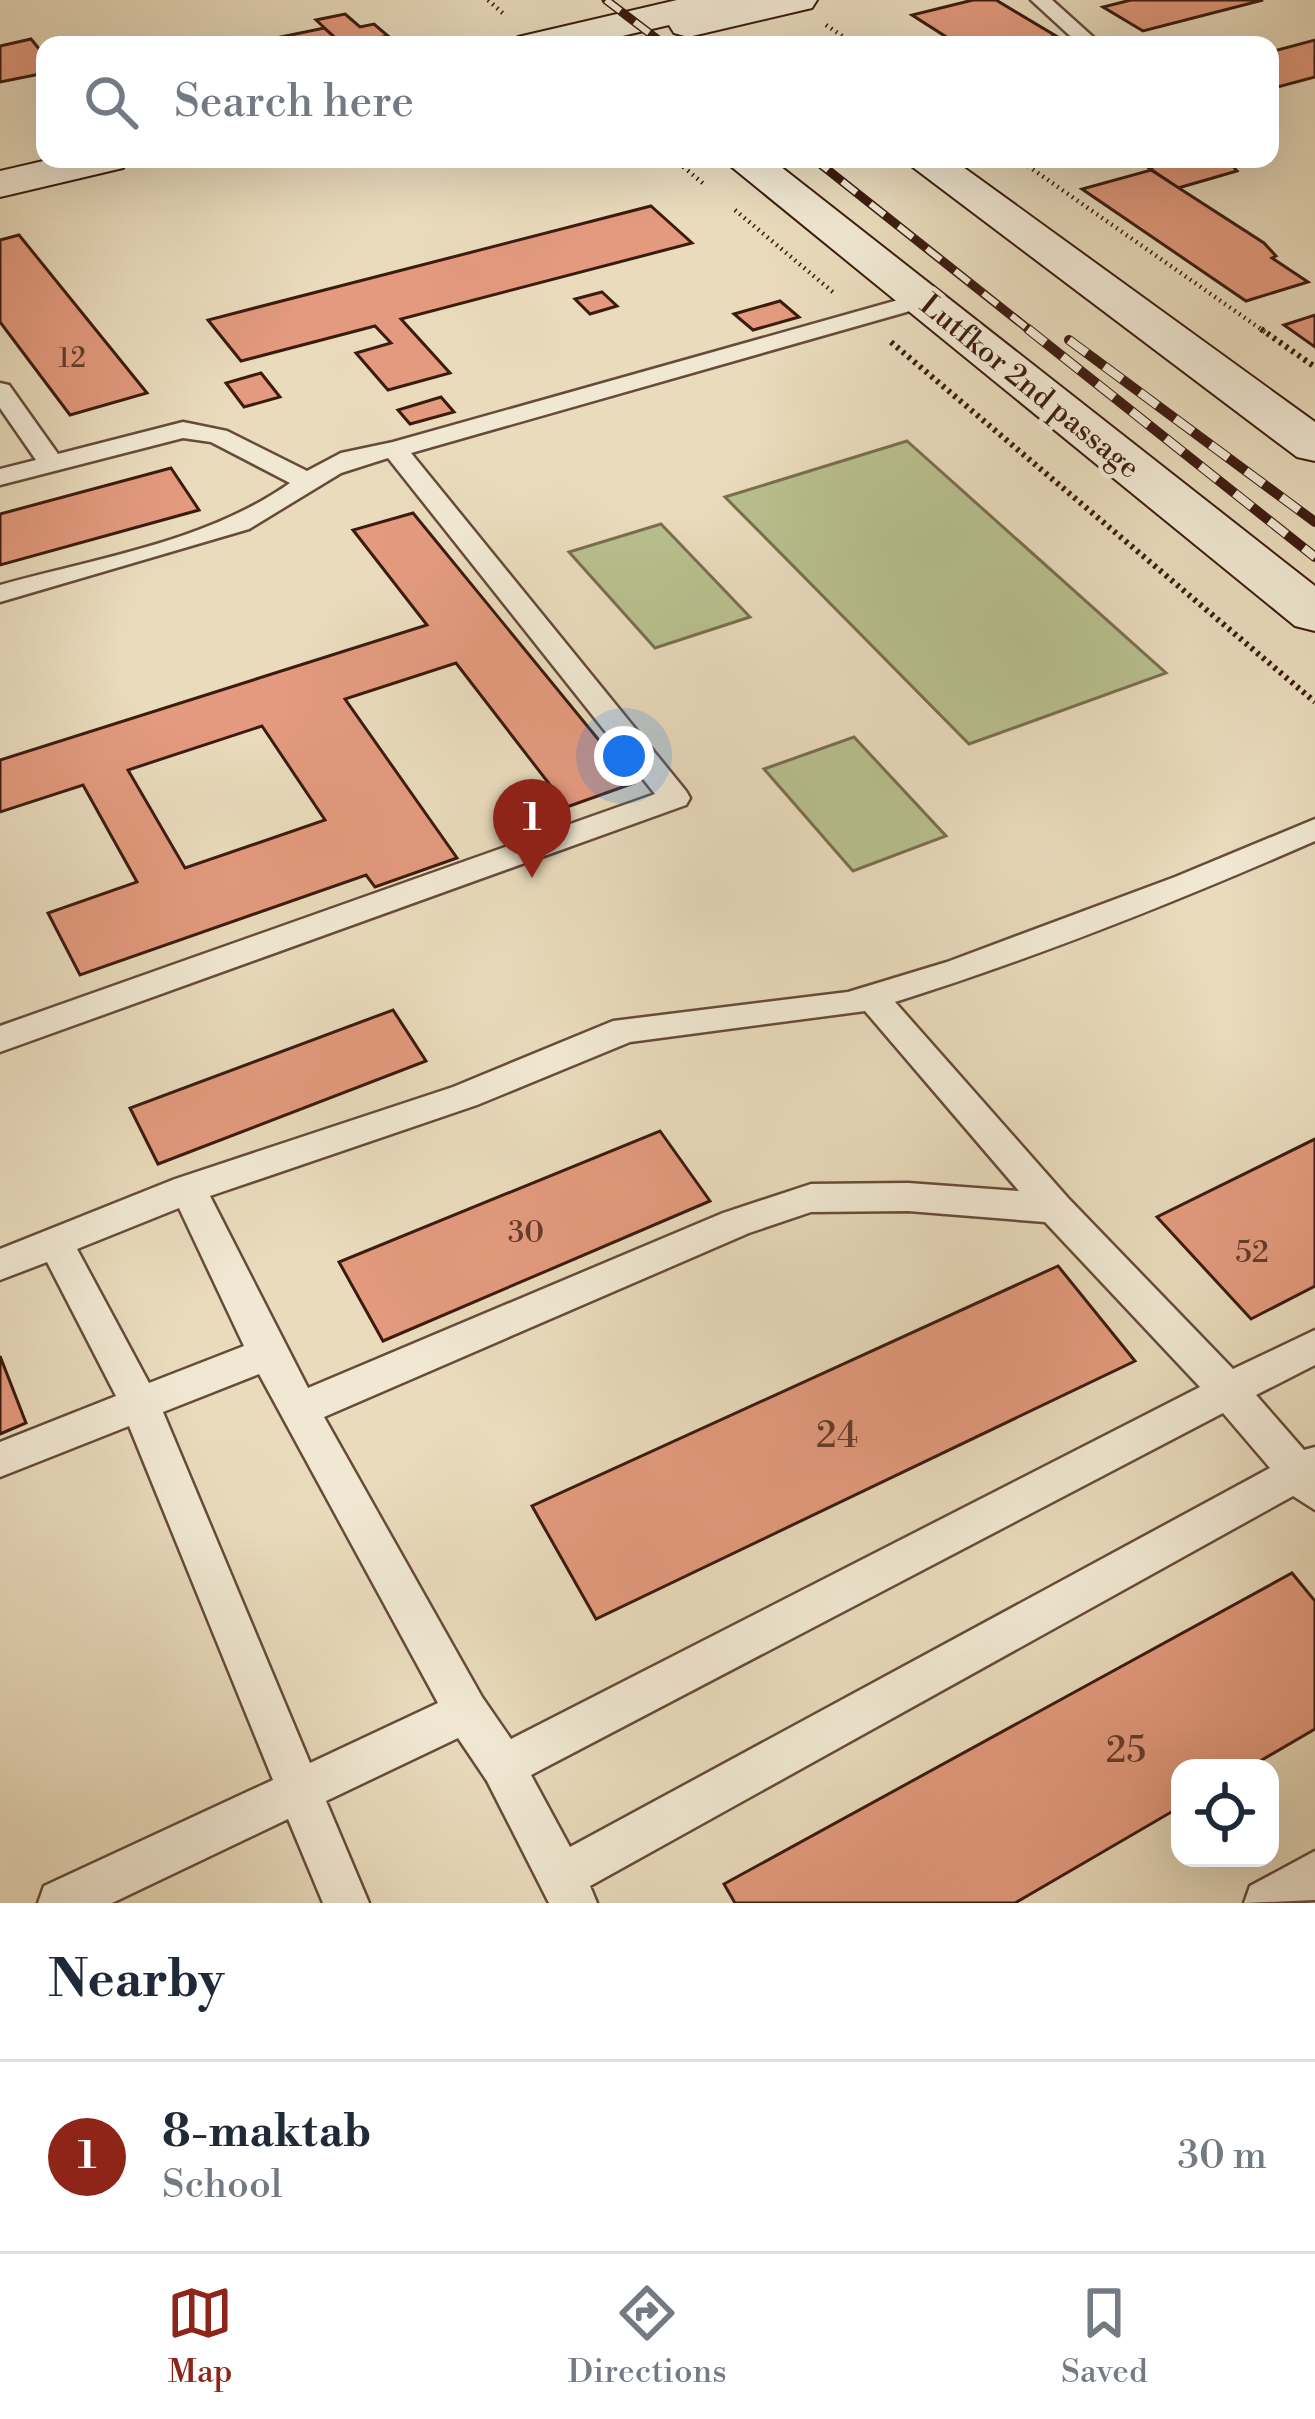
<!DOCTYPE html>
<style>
body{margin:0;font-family:"Libre Bodoni",serif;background:#f6f6f7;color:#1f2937}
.controls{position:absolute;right:36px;bottom:36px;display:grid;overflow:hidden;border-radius:24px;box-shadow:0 12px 48px #0002}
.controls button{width:108px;height:108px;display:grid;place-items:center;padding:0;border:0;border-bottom:3px solid #e0e1e3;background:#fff;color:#1f2937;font:60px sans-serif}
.you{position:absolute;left:624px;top:756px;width:42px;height:42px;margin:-30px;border:9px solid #fff;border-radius:50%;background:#1a73e8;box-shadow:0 0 0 18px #1a73e833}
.badge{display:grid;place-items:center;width:78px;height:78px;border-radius:50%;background:#8f2418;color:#fff;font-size:39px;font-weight:700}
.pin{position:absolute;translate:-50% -99px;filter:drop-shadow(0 3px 6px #0008)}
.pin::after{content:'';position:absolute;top:63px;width:42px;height:36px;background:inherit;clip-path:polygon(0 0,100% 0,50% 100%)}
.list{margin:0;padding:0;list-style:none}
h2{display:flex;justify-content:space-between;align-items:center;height:156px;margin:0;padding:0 48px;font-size:51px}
h2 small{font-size:39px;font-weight:400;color:#747a83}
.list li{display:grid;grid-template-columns:78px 1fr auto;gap:36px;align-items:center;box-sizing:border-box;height:192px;padding:0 48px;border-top:3px solid #e0e1e3}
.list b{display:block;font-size:45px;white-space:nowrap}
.list p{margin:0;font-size:39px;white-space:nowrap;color:#747a83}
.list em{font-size:39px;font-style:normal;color:#747a83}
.icon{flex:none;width:66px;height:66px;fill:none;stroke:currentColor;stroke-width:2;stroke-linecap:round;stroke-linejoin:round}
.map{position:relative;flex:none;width:1315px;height:1903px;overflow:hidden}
.search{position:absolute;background:#fff;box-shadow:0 12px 48px #0002;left:36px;right:36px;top:36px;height:132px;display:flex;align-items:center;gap:30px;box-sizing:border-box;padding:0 42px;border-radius:24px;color:#747a83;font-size:45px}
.sheet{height:348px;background:#fff}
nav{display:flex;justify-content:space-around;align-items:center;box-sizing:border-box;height:168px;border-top:3px solid #e0e1e3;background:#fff;font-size:33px;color:#747a83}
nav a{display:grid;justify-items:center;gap:6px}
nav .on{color:#8f2418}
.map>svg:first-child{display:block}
.green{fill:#b8c08f;stroke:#7a6e4f;stroke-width:3}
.building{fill:#e39a7e;stroke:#3c1b0f;stroke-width:3;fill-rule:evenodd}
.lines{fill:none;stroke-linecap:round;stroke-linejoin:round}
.lane-casing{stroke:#674b3a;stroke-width:5}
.secondary-casing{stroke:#3c1b0f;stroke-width:4}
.path-far1{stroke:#3c1b0f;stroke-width:4.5;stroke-dasharray:1.5 4.5;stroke-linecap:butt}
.path{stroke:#3c1b0f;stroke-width:6;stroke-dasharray:3 4.5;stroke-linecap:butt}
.lane{fill:#f1e8d3;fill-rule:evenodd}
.secondary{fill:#f1e8d3;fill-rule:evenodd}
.rail-far1-casing{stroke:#3c1b0f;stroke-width:9}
.rail-casing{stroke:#3c1b0f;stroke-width:10}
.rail-far1{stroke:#f1e8d3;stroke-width:6;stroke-dasharray:18;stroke-linecap:butt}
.rail{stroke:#f1e8d3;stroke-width:8;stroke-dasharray:22;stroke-linecap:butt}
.labels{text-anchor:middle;stroke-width:9;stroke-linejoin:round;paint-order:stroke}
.far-number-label{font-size:27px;fill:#663b2b}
.far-street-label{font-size:30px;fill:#3c1b0f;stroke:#f1e8d3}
.number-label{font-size:30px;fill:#663b2b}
.near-number-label{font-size:36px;fill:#663b2b}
</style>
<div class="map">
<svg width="1315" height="1903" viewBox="0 0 1315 1903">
<rect width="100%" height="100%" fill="#e9dbbc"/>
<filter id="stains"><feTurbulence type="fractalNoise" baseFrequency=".00167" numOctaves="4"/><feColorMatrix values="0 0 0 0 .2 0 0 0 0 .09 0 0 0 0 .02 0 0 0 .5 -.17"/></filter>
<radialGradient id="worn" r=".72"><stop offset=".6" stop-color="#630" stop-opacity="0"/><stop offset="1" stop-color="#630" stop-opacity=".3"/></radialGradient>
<g class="green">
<polygon points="907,441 1166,673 969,744 725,497"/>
<polygon points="661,524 750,617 655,648 569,552"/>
<polygon points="854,737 946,836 853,871 764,769"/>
</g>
<g class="building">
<polygon points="973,0 996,0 1056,36 1021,45 959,45 912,15"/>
<polygon points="1131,0 1263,0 1143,31 1103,7"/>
<polygon points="345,14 360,27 374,24 388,36 343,45 316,20"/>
<polygon points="324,28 343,45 289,45 281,37"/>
<polygon points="31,39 45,56 45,73 0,82 0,46"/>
<polygon points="1315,40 1315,77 1270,89 1270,52"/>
<polygon points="1182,159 1227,159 1237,171 1178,188 1149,168"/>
<polygon points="1151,170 1264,243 1276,256 1272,258 1308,282 1246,301 1082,189"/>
<polygon points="651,206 692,243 401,319 450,373 388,390 356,353 391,343 375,326 241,361 208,320"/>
<polygon points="19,235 147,393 70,415 0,322 0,240"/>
<polygon points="602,292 617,306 590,314 575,299"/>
<polygon points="780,301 799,317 753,330 734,314"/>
<polygon points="1315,315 1315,347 1284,325"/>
<polygon points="261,373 280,397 244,407 226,383"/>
<polygon points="441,397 454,412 410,424 398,410"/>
<polygon points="171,468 199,510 0,565 0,514"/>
<path d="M413,513L634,783L567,807L456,663L345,699L457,858L375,887L366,875L80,975L48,913L137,882L83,785L0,812V760L427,625L353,530ZM262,726L325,820L185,868L128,770Z"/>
<polygon points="393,1010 426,1061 158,1164 130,1108"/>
<polygon points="660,1131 710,1201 383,1341 339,1262"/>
<polygon points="1315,1139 1315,1286 1251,1319 1157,1217"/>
<polygon points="1058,1266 1135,1361 596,1619 532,1506"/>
<polygon points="0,1356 26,1423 0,1434"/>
<polygon points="1292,1573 1315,1601 1315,1729 1248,1768 1180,1768 1180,1807 1015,1903 735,1903 724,1884"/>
</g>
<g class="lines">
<g class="lane-casing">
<g id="lane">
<polygon points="1031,0 1052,0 1102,45 1080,45"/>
<path d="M923,293L931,295V305L411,453L686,791L690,798L686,805L0,1052V1026L655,794L388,458L341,473L249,529L0,602V585C97,558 206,542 290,483L211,442L183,438L0,485V469L36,460L0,408V383L9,385L58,454L183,422L227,431L307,471L341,453L393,442Z"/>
<path d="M1315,819V841C1178,901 1038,957 895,1002L1068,1198L1233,1369L1315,1330V1365L1256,1395L1304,1450L1315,1447V1510L1293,1496L590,1886L597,1903H549L487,1781L458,1738L326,1801L369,1903H323L288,1819L112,1903H38L44,1886L273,1780L129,1426L0,1477V1442L116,1396L47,1262L0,1280V1249L175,1179L453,1087L613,1021L848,992L947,962L1175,877ZM865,1011L1019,1191L908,1183L811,1184L723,1213L308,1388L210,1196L477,1105L630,1042ZM179,1208L244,1346L149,1383L77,1249ZM908,1211L1045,1222L1200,1387L511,1739L482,1697L324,1417L749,1233L811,1212ZM259,1374L438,1703L310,1763L163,1412ZM1223,1413L1270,1468L570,1847L531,1775Z"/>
<polygon points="1315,1851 1315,1900 1244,1903 1250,1886"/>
</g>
</g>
<g class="secondary-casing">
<g id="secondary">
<polygon points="677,0 817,0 812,8 688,37 674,33 669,25 584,45 512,45 518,37"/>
<polygon points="52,159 130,159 123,168 0,197 0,171"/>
<polygon points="722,159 771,159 1315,586 1315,631 1295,626"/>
<polygon points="902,159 952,159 1315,422 1315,461 1297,457"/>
</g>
</g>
<g class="path-far1">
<polyline points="488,0 506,16"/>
<polyline points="826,25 855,45"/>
<polyline points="674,159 705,185"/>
<polyline points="1018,159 1265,332"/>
<polyline points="735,210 834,293"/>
</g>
<g class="path">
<polyline points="1261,329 1315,367"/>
<polyline points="891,342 1315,702"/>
</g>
<use href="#lane" class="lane"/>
<use href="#secondary" class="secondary"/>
<g class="rail-far1-casing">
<g id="rail-far1">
<polyline points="606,0 665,45"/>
<polyline points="814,159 1032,332"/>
</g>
</g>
<g class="rail-casing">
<g id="rail">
<polyline points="1028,329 1315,557"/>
<polyline points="1069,340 1315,522"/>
</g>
</g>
<use href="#rail-far1" class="rail-far1"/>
<use href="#rail" class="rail"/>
</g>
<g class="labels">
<g class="far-number-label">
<text x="72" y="367">12</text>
</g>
<g class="far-street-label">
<text transform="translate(1030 386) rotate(39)" y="10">Lutfkor 2nd passage</text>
</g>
<g class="number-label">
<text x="526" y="1242">30</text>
<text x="1252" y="1262">52</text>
</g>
<g class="near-number-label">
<text x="837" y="1447">24</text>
<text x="1126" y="1762">25</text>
</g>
</g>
<rect width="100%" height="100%" filter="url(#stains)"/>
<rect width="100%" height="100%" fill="url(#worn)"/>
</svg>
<div class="controls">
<button><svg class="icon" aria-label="locate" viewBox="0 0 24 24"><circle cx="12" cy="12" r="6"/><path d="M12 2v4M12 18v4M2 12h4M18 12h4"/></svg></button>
</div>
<div class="you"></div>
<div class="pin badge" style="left:532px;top:878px">1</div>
<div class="search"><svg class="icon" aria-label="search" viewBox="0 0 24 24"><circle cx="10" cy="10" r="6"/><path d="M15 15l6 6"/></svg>Search here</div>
</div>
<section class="sheet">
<h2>Nearby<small></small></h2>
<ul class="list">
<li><span class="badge">1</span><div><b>8-maktab</b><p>School</p></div><em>30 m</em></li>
</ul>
</section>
<nav>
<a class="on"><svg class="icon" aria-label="map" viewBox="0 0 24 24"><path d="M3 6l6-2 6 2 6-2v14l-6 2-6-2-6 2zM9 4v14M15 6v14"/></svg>Map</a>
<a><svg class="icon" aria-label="directions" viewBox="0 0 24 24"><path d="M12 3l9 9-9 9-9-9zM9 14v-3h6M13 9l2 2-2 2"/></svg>Directions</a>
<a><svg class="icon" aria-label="saved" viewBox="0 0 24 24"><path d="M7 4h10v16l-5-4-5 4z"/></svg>Saved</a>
</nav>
